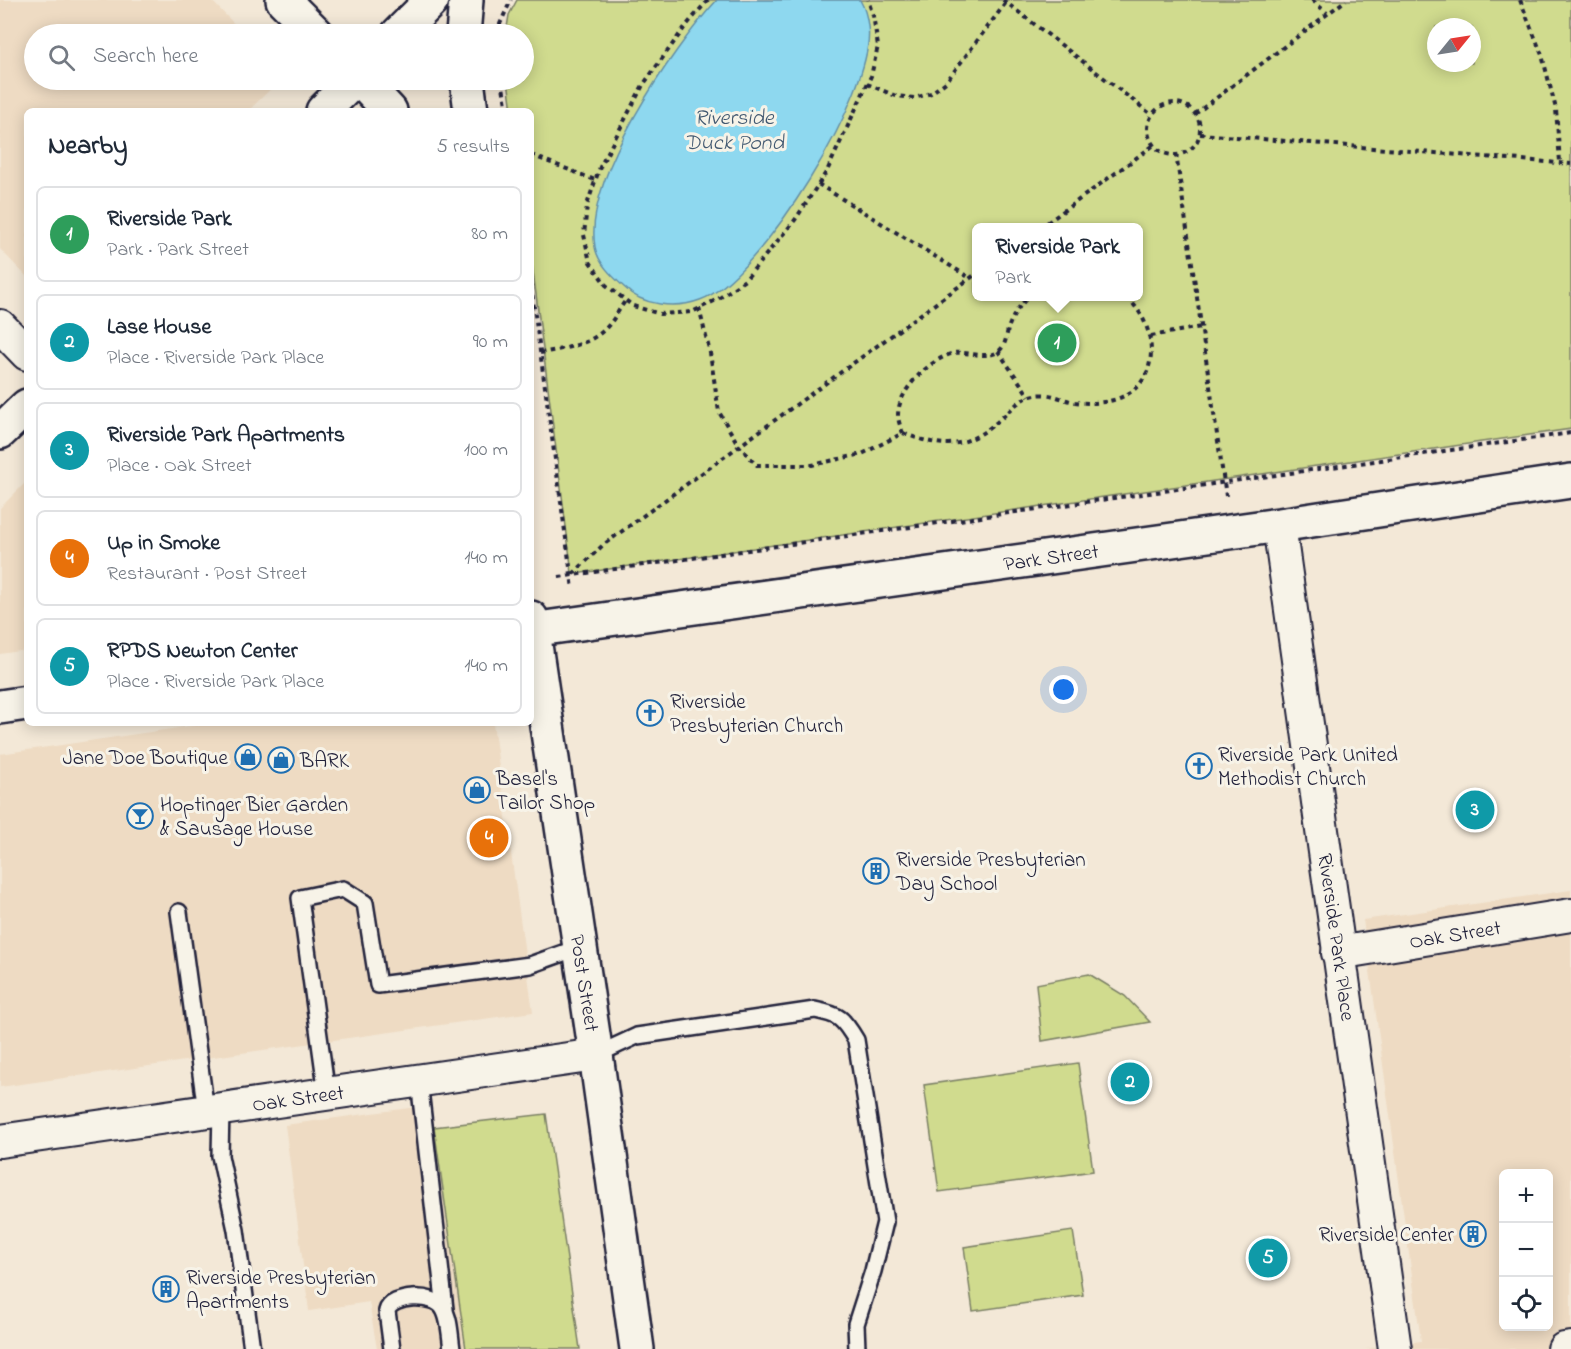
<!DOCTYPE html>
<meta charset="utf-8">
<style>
body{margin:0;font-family:"Indie Flower",sans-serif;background:#f6f6f7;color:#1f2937}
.controls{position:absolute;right:18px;bottom:18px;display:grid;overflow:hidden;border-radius:9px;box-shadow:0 3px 15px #0003}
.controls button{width:54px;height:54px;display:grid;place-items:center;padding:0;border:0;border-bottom:2px solid #e0e1e3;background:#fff;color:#1f2937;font:30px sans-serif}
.compass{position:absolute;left:1427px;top:18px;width:54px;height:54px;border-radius:50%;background:#fff;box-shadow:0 3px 15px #0003;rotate:60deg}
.you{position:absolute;left:1064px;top:690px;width:21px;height:21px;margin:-15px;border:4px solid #fff;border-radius:50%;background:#1a73e8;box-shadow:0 0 0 9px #1a73e833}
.badge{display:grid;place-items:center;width:39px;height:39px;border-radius:50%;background:#111827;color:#fff;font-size:20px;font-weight:700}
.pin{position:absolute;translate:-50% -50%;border:3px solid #fff;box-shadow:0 2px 6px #0006}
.popup{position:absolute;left:972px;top:223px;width:171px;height:78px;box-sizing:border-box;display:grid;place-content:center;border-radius:9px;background:#fff;filter:drop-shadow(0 2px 4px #0005);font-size:20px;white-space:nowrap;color:#747a83}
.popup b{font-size:22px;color:#1f2937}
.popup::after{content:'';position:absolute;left:50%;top:100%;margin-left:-12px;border:12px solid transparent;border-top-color:#fff}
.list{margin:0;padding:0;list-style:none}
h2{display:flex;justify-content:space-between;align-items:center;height:78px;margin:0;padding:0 24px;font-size:26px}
h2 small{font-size:20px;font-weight:400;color:#747a83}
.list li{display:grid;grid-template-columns:39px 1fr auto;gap:18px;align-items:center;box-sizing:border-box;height:96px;margin:0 12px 12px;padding:0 12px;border:2px solid #e0e1e3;border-radius:9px}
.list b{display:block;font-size:22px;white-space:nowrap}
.list p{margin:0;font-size:20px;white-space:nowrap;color:#747a83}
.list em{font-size:20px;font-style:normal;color:#747a83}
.icon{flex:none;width:33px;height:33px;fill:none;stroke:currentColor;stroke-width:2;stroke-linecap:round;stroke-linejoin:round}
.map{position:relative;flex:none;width:1571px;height:1349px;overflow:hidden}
.search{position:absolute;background:#fff;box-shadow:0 3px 15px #0003;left:24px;top:24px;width:510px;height:66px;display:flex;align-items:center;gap:15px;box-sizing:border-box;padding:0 21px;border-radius:33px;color:#747a83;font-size:22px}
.panel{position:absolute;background:#fff;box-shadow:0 3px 15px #0003;left:24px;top:108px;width:510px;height:618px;border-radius:9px}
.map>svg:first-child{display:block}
.built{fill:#eedbc3;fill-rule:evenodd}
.green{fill:#d0db8e;stroke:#797e64;stroke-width:1.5;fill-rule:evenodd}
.water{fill:#8ed8ef;stroke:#638fa7;stroke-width:1.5}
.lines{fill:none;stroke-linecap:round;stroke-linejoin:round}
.service-casing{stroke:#22223b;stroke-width:20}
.minor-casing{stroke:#22223b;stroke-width:36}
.tertiary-casing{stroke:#22223b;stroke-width:38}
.secondary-casing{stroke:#22223b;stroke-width:38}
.path{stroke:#22223b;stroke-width:4;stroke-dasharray:4.5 4.5;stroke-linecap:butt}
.service{stroke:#f7f3e8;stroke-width:15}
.minor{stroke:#f7f3e8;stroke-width:32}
.tertiary{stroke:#f7f3e8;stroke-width:33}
.secondary{stroke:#f7f3e8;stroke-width:33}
.labels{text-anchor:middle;stroke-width:6;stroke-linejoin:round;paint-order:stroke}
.street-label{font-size:21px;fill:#22223b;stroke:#f7f3e8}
.poi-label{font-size:21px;fill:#22223b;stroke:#f7f3e8;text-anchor:start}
.water-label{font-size:22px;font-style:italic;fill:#425971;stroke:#f7f3e8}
</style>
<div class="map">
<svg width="1571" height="1349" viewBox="0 0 1571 1349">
<rect width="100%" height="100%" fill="#f3e8d7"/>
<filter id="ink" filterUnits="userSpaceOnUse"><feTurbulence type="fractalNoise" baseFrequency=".0167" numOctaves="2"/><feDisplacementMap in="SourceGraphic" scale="12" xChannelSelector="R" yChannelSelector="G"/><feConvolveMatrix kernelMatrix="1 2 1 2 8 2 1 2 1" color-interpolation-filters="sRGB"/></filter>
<g filter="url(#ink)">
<g class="built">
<polygon points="0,0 211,0 244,34 34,34 34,80 280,80 248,111 27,111 27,277 0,249"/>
<polygon points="27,481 27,650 0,654 0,508"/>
<polygon points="212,723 493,723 533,1012 0,1087 0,754"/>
<path d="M1571,890V1349H1366L1421,1341L1363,920ZM1504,1174H1548V1326H1504Z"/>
<polygon points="431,1105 466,1349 377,1349 369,1302 309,1311 285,1125"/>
</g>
<g class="green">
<path d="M517,0H1571V429L575,574L572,573L531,256V111H512L508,80H524V34H506L509,15ZM1436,27H1472V63H1436ZM976,228H1138V296H976Z"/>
<polygon points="1089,974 1125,996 1150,1022 1042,1041 1036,984"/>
<polygon points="1078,1063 1093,1171 939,1192 924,1085"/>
<polygon points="546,1114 580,1349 466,1349 434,1127"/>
<polygon points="1073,1231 1083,1295 973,1311 964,1247"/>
</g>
<path class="water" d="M717,0H860C864,7 867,17 868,26C878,88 759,280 700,300C676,309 642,306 624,287C612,276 598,263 595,247C583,179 672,49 717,0Z"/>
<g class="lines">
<g class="service-casing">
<g id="service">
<polyline points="179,912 206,1111"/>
<path d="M596,1055L637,1036L815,1010C840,1015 843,1018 856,1040L885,1222L873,1271L856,1324L857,1349"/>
<polyline points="419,1081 445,1309"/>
<polyline points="327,1094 300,898 343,889 365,903 378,985 530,965 580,947"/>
<polyline points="221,1109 220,1156 236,1230 252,1349"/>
<path d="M392,1349L387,1311C391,1295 434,1293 443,1308C450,1318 450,1337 452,1349"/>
</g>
</g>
<g class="minor-casing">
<g id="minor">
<polyline points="0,326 27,354"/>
<polyline points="1279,525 1395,1349"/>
<polyline points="1338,953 1571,915"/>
<polyline points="0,1141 596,1055"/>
<polyline points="1564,1349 1571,1348"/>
</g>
</g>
<g class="tertiary-casing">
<g id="tertiary">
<polyline points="283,0 317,34"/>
<polyline points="361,80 390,111"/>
<polyline points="531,618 596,1055 637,1349"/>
<polyline points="531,630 1279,525 1571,481"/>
<polyline points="0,707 27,703"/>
</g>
</g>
<g class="secondary-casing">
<g id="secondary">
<polyline points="398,34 432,0"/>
<polyline points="463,34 466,0"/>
<polyline points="467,80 471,111"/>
<polyline points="323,111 354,80"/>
<polyline points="0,432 27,406"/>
</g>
</g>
<g class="path">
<polyline points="708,0 685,27 643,85 600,167 587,205 584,235 590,262 606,285 633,306 660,314 692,312 718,299 745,280 795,220 827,171 871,76 878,46 873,15 868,0"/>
<polyline points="1003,0 1152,115"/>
<polyline points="1312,0 1327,13"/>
<polyline points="1520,0 1542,55 1556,109 1560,162"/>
<polyline points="499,34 500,24 511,0"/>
<polyline points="502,80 507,111"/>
<polyline points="867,84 896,96 915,98 931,93 946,82 1008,0"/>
<circle cx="1174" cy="129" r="26"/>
<polyline points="1195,114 1346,0"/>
<polyline points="1200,134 1571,164"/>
<polyline points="1176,154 1226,496"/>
<polyline points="531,155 595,180"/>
<polyline points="818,184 970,278"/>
<polyline points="1040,228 1154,145"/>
<polyline points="531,286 573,589"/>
<path d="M699,308L710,353L719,412L739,446L757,465H812L862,454L903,433C949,451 969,448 1006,414C1013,408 1021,398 1031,396C1050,391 1058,399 1075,402C1112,407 1150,394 1151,352C1151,331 1142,310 1125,296"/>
<polyline points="1151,336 1201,327"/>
<polyline points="998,351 1029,396"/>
<path d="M540,353C563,349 590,345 606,328C614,320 619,309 626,300"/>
<path d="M903,433C901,428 898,421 898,415C898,390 930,359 954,353C967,351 988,360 999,351C1007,344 1006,334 1009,326C1013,315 1021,303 1030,296"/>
<polyline points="573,574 603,545 976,274"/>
<polyline points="559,577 1571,433"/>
</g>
<use href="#service" class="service"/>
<use href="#minor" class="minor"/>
<use href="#tertiary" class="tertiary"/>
<use href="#secondary" class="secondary"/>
</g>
</g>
<defs>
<g id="church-ring" transform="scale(1.35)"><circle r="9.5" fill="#f7f3e8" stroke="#1f6fb2" stroke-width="1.5"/><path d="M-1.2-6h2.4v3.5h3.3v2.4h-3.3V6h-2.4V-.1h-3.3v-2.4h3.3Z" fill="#1f6fb2"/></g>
<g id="shop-ring" transform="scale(1.35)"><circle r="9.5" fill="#f7f3e8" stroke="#1f6fb2" stroke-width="1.5"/><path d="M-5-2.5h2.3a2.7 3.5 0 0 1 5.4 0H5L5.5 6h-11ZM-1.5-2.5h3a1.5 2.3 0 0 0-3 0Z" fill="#1f6fb2"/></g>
<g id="bar-ring" transform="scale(1.35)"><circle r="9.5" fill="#f7f3e8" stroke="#1f6fb2" stroke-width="1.5"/><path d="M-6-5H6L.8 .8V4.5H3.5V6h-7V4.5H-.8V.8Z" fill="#1f6fb2"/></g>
<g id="building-ring" transform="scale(1.35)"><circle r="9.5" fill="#f7f3e8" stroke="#1f6fb2" stroke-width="1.5"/><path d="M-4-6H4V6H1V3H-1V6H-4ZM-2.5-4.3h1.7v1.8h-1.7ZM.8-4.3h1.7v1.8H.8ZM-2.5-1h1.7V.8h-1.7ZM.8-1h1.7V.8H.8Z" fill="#1f6fb2"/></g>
</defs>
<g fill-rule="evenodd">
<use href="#church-ring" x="650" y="713"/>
<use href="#shop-ring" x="248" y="757"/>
<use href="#shop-ring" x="281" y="760"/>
<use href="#church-ring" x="1199" y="766"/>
<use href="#shop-ring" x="477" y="790"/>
<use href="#bar-ring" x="140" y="816"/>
<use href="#building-ring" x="876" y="871"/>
<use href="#building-ring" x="1473" y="1234"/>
<use href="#building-ring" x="166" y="1289"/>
</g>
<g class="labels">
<g class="street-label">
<text transform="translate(1051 557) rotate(-8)" y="7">Park Street</text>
<text transform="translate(1455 934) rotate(-9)" y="7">Oak Street</text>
<text transform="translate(1337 937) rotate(82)" y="7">Riverside Park Place</text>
<text transform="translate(585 983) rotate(81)" y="7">Post Street</text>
<text transform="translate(298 1098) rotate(-8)" y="7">Oak Street</text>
</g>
<g class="poi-label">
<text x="670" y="708">Riverside<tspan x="670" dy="24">Presbyterian Church</tspan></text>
<text x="1218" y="761">Riverside Park United<tspan x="1218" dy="24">Methodist Church</tspan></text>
<text x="228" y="764" text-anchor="end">Jane Doe Boutique</text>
<text x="300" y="767">BARK</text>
<text x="496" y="785">Basel's<tspan x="496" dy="24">Tailor Shop</tspan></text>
<text x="160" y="811">Hoptinger Bier Garden<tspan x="160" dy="24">&amp; Sausage House</tspan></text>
<text x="896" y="866">Riverside Presbyterian<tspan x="896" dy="24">Day School</tspan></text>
<text x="1454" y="1241" text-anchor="end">Riverside Center</text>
<text x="186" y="1284">Riverside Presbyterian<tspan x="186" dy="24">Apartments</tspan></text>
</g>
<g class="water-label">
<text x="734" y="124">Riverside<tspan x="734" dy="25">Duck Pond</tspan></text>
</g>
</g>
</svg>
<div class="controls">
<button>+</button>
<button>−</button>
<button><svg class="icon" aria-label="locate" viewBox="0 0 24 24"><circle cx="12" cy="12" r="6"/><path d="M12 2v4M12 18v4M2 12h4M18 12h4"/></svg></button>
</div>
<svg class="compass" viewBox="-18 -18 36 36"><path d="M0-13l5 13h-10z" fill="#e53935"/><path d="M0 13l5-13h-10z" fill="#747a83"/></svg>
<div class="you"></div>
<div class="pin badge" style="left:1057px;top:343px;background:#2e9e5b">1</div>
<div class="popup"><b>Riverside Park</b>Park</div>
<div class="pin badge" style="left:1130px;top:1082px;background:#0f9aa8">2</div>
<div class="pin badge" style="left:1475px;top:810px;background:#0f9aa8">3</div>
<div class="pin badge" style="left:489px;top:838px;background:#e8710a">4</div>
<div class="pin badge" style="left:1268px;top:1258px;background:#0f9aa8">5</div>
<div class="search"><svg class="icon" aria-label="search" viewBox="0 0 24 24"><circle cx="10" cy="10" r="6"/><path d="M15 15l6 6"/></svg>Search here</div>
<section class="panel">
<h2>Nearby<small>5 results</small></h2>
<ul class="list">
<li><span class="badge" style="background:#2e9e5b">1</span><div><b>Riverside Park</b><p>Park · Park Street</p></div><em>80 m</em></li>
<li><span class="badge" style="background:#0f9aa8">2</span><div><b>Lase House</b><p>Place · Riverside Park Place</p></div><em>90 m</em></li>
<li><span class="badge" style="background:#0f9aa8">3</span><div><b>Riverside Park Apartments</b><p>Place · Oak Street</p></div><em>100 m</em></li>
<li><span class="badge" style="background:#e8710a">4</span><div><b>Up in Smoke</b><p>Restaurant · Post Street</p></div><em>140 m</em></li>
<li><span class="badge" style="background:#0f9aa8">5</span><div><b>RPDS Newton Center</b><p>Place · Riverside Park Place</p></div><em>140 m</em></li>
</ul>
</section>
</div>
